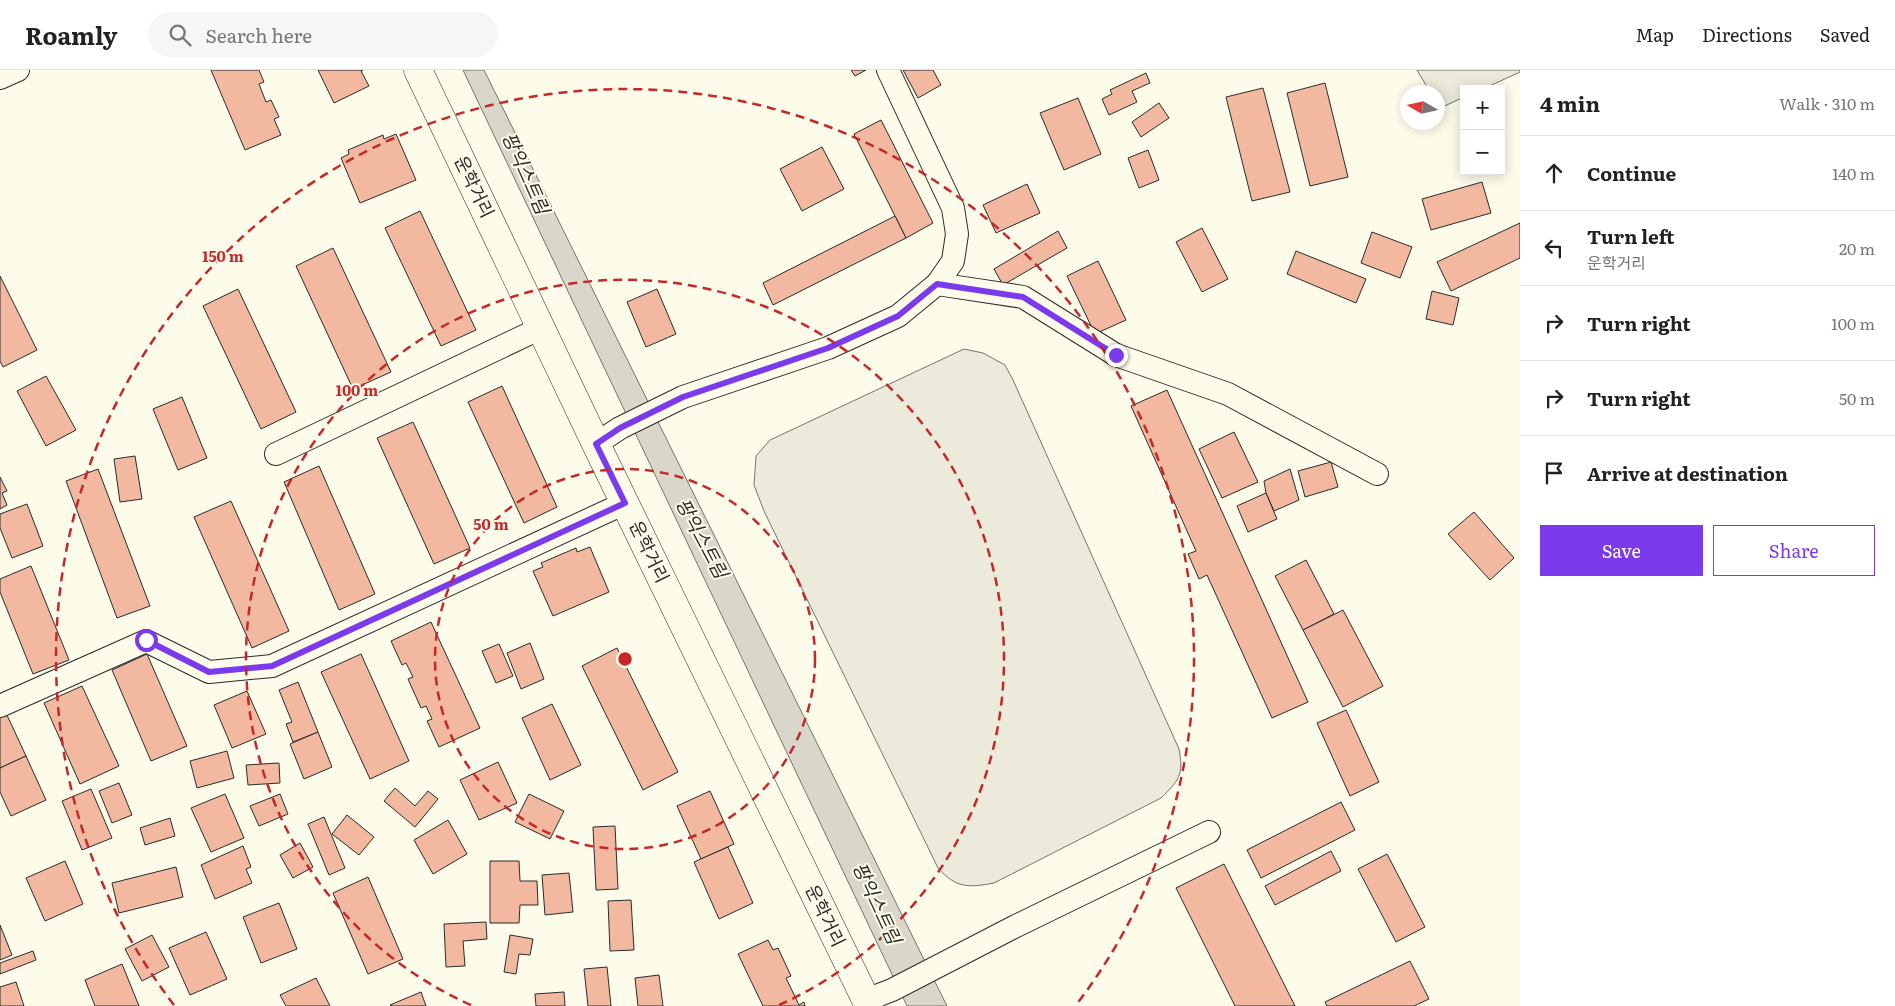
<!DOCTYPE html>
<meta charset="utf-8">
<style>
body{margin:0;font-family:Literata,"Noto Sans KR",serif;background:#f6f6f6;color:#222}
.controls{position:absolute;right:15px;top:15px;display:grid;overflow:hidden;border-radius:0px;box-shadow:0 2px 12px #0003}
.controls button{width:45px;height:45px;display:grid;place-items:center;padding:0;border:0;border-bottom:1px solid #e0e0e0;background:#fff;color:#222;font:25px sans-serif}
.compass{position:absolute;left:1400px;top:15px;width:45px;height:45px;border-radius:50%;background:#fff;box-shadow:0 2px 12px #0003;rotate:279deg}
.stop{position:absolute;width:15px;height:15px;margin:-11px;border:4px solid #7c3aed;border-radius:50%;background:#fff}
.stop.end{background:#7c3aed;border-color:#fff;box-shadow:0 1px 5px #0008}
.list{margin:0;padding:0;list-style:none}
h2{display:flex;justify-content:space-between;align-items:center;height:65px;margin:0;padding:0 20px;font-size:21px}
h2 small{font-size:16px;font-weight:400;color:#767676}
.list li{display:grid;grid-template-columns:32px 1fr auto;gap:15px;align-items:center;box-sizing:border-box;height:75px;padding:0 20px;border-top:1px solid #e0e0e0}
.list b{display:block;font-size:19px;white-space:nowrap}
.list p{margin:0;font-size:16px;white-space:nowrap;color:#767676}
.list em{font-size:16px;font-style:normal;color:#767676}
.actions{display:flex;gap:10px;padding:15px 20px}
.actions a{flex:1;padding:11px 0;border:1px solid #7c3aed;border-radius:0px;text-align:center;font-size:18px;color:#7c3aed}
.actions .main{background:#7c3aed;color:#fff}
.icon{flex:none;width:28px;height:28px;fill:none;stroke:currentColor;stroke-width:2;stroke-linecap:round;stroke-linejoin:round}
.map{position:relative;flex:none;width:1520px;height:936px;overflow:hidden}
header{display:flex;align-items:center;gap:30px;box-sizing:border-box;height:70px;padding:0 25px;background:#fff;border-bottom:1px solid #e0e0e0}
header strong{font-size:24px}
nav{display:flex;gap:28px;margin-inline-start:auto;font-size:18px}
.search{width:350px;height:45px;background:#f6f6f6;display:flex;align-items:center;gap:12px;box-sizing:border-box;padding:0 18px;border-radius:28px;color:#767676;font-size:19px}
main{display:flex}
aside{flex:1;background:#fff}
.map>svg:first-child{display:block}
.green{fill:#ecebdb;stroke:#74746e}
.water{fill:#d8d7c9;stroke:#74746e}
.building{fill:#f2b8a0;stroke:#2b2b2b}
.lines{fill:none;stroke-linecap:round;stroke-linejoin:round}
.street-casing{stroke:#2b2b2b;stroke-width:24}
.secondary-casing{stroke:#2b2b2b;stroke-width:29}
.street{stroke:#fdfbea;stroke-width:22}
.secondary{stroke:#fdfbea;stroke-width:28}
.route{stroke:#7c3aed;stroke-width:6}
.ring{fill:none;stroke:#c62828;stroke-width:2.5;stroke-dasharray:9 6}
.labels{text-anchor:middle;stroke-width:4;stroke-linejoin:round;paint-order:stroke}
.street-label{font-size:18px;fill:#2b2b2b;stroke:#fdfbea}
.water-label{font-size:19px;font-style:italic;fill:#2b2b2b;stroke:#fdfbea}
.centre{fill:#c62828;stroke:#fdfbea;stroke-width:2.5}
.ring-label{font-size:15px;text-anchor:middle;font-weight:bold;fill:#c62828;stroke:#fdfbea;stroke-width:4;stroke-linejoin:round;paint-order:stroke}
</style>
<header>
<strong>Roamly</strong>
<div class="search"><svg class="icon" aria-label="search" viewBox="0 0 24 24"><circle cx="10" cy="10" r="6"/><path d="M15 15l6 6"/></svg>Search here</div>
<nav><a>Map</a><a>Directions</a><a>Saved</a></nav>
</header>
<main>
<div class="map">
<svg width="1520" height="936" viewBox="0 0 1520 936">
<rect width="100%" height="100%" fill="#fdfbea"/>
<g class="green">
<polygon points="1417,0 1520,0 1520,2 1483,19 1464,19 1464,27 1438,39 1438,22 1430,22"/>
<path d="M964,279L983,283L1005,295L1013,310L1179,679C1184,705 1179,710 1161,728L994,813C968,818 956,818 938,798L764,441L754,415L756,386L770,370Z"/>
</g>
<polygon class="water" points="463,0 484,0 947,936 907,936"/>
<g class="building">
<polygon points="211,0 259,0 264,12 259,14 266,32 271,30 279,47 274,49 281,65 245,80"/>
<polygon points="318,0 363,0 361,1 369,16 334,33"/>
<polygon points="851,0 866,0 855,6"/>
<polygon points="903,0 933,0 941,15 918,28"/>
<polygon points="1146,3 1150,13 1132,21 1137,32 1109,45 1102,29 1112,24 1110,20"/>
<polygon points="1325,13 1348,107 1310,116 1287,23"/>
<polygon points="1263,18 1290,122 1252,131 1226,27"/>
<polygon points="1078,28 1101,84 1064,100 1040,43"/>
<polygon points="1159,33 1169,48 1141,67 1132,52"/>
<polygon points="881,50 933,153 906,168 854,64"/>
<polygon points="396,64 416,110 360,133 341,88 349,84 348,80 383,65 384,69"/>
<polygon points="822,77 844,119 802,141 780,99"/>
<polygon points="1148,80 1159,110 1139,118 1128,88"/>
<polygon points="1482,112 1491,143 1431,160 1422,129"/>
<polygon points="1027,114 1040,143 996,163 983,135"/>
<polygon points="420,141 476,260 441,276 385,158"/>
<polygon points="895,146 906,168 773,235 763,213"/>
<polygon points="1520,153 1520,188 1451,221 1437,192"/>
<polygon points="1202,158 1228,209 1202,222 1176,172"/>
<polygon points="1058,161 1067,178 1003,215 994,199"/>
<polygon points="1372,162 1412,177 1400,208 1361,193"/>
<polygon points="333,178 391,302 353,319 296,196"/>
<polygon points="1296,181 1366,209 1356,233 1287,204"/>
<polygon points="1098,191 1126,250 1095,264 1067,206"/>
<polygon points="0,206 37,280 3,297 0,291"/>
<polygon points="238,219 296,342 261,359 203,236"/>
<polygon points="657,219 676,264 646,277 627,232"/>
<polygon points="1432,221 1459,228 1453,255 1426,249"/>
<polygon points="46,306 76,360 46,376 17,321"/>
<polygon points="502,316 557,437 524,453 468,332"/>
<polygon points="1167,320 1308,632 1272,648 1207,505 1199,509 1188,484 1196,481 1131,336"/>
<polygon points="182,327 207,388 178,400 153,339"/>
<polygon points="413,352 470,478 434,494 377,368"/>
<polygon points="1234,362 1258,412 1222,428 1199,379"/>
<polygon points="135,386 142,429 120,432 114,389"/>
<polygon points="1331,392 1338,417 1305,427 1298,401"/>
<polygon points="319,396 375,524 339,540 284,412"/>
<polygon points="98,399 150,536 117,548 66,411"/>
<polygon points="1290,399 1299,430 1274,441 1266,423 1264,411"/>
<polygon points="0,407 7,421 2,423 7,435 0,439"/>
<polygon points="1266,423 1277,449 1248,462 1237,436"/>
<polygon points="231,431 289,561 252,578 194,447"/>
<polygon points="27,434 43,476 12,488 0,458 0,444"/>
<polygon points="1474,442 1514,488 1490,510 1448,464"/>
<polygon points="590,477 609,522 553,546 533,501 543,497 541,493 576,478 577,482"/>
<polygon points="1306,490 1334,544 1303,560 1275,506"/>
<polygon points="31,496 69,590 33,604 0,522 0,509"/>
<polygon points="1343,540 1383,616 1343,637 1303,560"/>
<polygon points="431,552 480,658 439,677 427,651 432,649 426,636 421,638 408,609 413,607 406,593 402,595 391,571"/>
<polygon points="530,573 544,609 521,619 507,583"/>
<polygon points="499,574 513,606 496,613 482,581"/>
<polygon points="617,578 678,702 643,720 582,596"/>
<polygon points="147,584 187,676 151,691 112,600"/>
<polygon points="361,584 409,691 370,709 321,602"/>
<polygon points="298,612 318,662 293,672 286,654 292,652 279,620"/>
<polygon points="82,616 119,696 80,714 44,633"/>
<polygon points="247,621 266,664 232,678 214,635"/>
<polygon points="552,634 581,695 550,710 522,648"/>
<polygon points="1346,640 1379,712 1350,726 1317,653"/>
<polygon points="6,643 26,686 0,698 0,646"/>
<polygon points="318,662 332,697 304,709 290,674"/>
<polygon points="227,681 234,708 197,718 190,691"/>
<polygon points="26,686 46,730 11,746 0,722 0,698"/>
<polygon points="498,692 517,733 479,750 460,710"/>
<polygon points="279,693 280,713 248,715 246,695"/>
<polygon points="119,713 132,745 112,753 99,721"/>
<polygon points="395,718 415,736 428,721 438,729 415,757 384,731"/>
<polygon points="91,719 112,768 82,780 62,731"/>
<polygon points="710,721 734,774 701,789 677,736"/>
<polygon points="225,724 244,768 211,782 191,738"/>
<polygon points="280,724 288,744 259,756 250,736"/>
<polygon points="529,724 564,741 550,769 515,752"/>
<polygon points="1341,732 1355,760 1261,808 1247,780"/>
<polygon points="347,745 374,767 359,785 332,764"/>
<polygon points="324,747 345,798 329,805 308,754"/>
<polygon points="170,748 175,766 145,775 140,758"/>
<polygon points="448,750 467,784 433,804 414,770"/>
<polygon points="615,756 618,819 596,820 593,757"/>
<polygon points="300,773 313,797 293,808 280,785"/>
<polygon points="243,776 251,797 246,799 252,813 215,829 201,795"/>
<polygon points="728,777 753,833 719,849 694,792"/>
<polygon points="1331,781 1341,801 1275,835 1265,816"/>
<polygon points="1387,784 1425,857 1396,872 1358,799"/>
<polygon points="65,791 83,834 45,851 26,808"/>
<polygon points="490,791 519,791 520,811 537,811 538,835 520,835 519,853 490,853"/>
<polygon points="1224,794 1295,936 1235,936 1176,818"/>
<polygon points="176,797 183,827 119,843 112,813"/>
<polygon points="569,803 573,842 545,845 542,805"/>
<polygon points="368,807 403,889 368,904 333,823"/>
<polygon points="631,830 634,880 610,881 608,831"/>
<polygon points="279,833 297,879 261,893 243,847"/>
<polygon points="486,852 487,869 463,871 465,896 446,897 444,854"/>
<polygon points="0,855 12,885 0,890"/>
<polygon points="206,862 227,909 190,925 169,878"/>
<polygon points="152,865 169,897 142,911 125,879"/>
<polygon points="510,865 533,869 530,885 519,884 516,904 504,902"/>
<polygon points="768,870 773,880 778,878 791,906 786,908 799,935 804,932 805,936 763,936 738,884"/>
<polygon points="33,881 36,890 0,904 0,893"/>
<polygon points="1410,891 1429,929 1414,936 1327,936 1325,932"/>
<polygon points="122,894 139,936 95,936 85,910"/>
<polygon points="607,897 611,936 588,936 584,899"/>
<polygon points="659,905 663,936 638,936 635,908"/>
<polygon points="316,908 330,936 286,936 280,925"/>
<polygon points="16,912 24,936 0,936 0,917"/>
<polygon points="421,922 426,936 391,936 390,935"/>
<polygon points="564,922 565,936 536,936 535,924"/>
</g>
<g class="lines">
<g class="street-casing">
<g id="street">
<polyline points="0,8 18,0"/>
<polyline points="937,214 1023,227 1116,285 1228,324 1377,404"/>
<polyline points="596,374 620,358 683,327 828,278 898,246 937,214 953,191 957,164 953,138 888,0"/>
<polyline points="276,384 541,258"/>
<polyline points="0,636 146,571 209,602 272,596 625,433"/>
<polyline points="866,930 892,920 1016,856 1209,762"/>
</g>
</g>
<g class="secondary-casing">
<polyline id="secondary" points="418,0 596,374 869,936"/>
</g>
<use href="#street" class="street"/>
<use href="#secondary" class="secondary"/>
</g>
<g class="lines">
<polyline class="route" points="146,570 209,602 272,596 625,433 596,374 620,358 683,327 828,278 898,246 937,214 1023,227 1116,285"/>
</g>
<g class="ring">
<circle cx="625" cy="589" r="190"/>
<path d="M471 935A379 379 0 1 1 779 935"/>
<path d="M174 935A569 569 0 1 1 1076 935"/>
</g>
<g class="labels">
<g class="street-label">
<text transform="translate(474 117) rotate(64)" y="6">운학거리</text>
<text transform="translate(649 482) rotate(64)" y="6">운학거리</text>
<text transform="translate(825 846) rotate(64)" y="6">운학거리</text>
</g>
<g class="water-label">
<text transform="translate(526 103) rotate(66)" y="7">팡익스트림</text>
<text transform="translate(702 468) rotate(62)" y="7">팡익스트림</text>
<text transform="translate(877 833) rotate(65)" y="7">팡익스트림</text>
</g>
</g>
<circle cx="625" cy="589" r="8" class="centre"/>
<g class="ring-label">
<text x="223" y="192">150 m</text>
<text x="357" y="326">100 m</text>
<text x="491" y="460">50 m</text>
</g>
</svg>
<div class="controls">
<button>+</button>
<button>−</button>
</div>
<svg class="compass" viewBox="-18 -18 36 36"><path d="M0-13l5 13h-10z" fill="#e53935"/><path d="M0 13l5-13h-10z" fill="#767676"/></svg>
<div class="stop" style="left:146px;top:570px"></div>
<div class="stop end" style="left:1116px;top:285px"></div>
</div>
<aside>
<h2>4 min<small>Walk · 310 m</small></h2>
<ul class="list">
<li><svg class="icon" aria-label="ahead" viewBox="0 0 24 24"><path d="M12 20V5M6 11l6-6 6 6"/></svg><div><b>Continue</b></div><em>140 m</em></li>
<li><svg class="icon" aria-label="left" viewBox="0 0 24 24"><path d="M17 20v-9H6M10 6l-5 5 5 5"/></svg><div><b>Turn left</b><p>운학거리</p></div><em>20 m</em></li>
<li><svg class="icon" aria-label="right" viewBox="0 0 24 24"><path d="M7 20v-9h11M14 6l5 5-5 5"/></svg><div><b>Turn right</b></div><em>100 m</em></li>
<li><svg class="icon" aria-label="right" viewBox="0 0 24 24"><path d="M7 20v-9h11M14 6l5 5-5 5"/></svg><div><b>Turn right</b></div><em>50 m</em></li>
<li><svg class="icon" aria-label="arrive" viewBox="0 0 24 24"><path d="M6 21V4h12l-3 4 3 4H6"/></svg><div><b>Arrive at destination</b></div></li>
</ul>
<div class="actions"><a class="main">Save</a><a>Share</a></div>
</aside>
</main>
